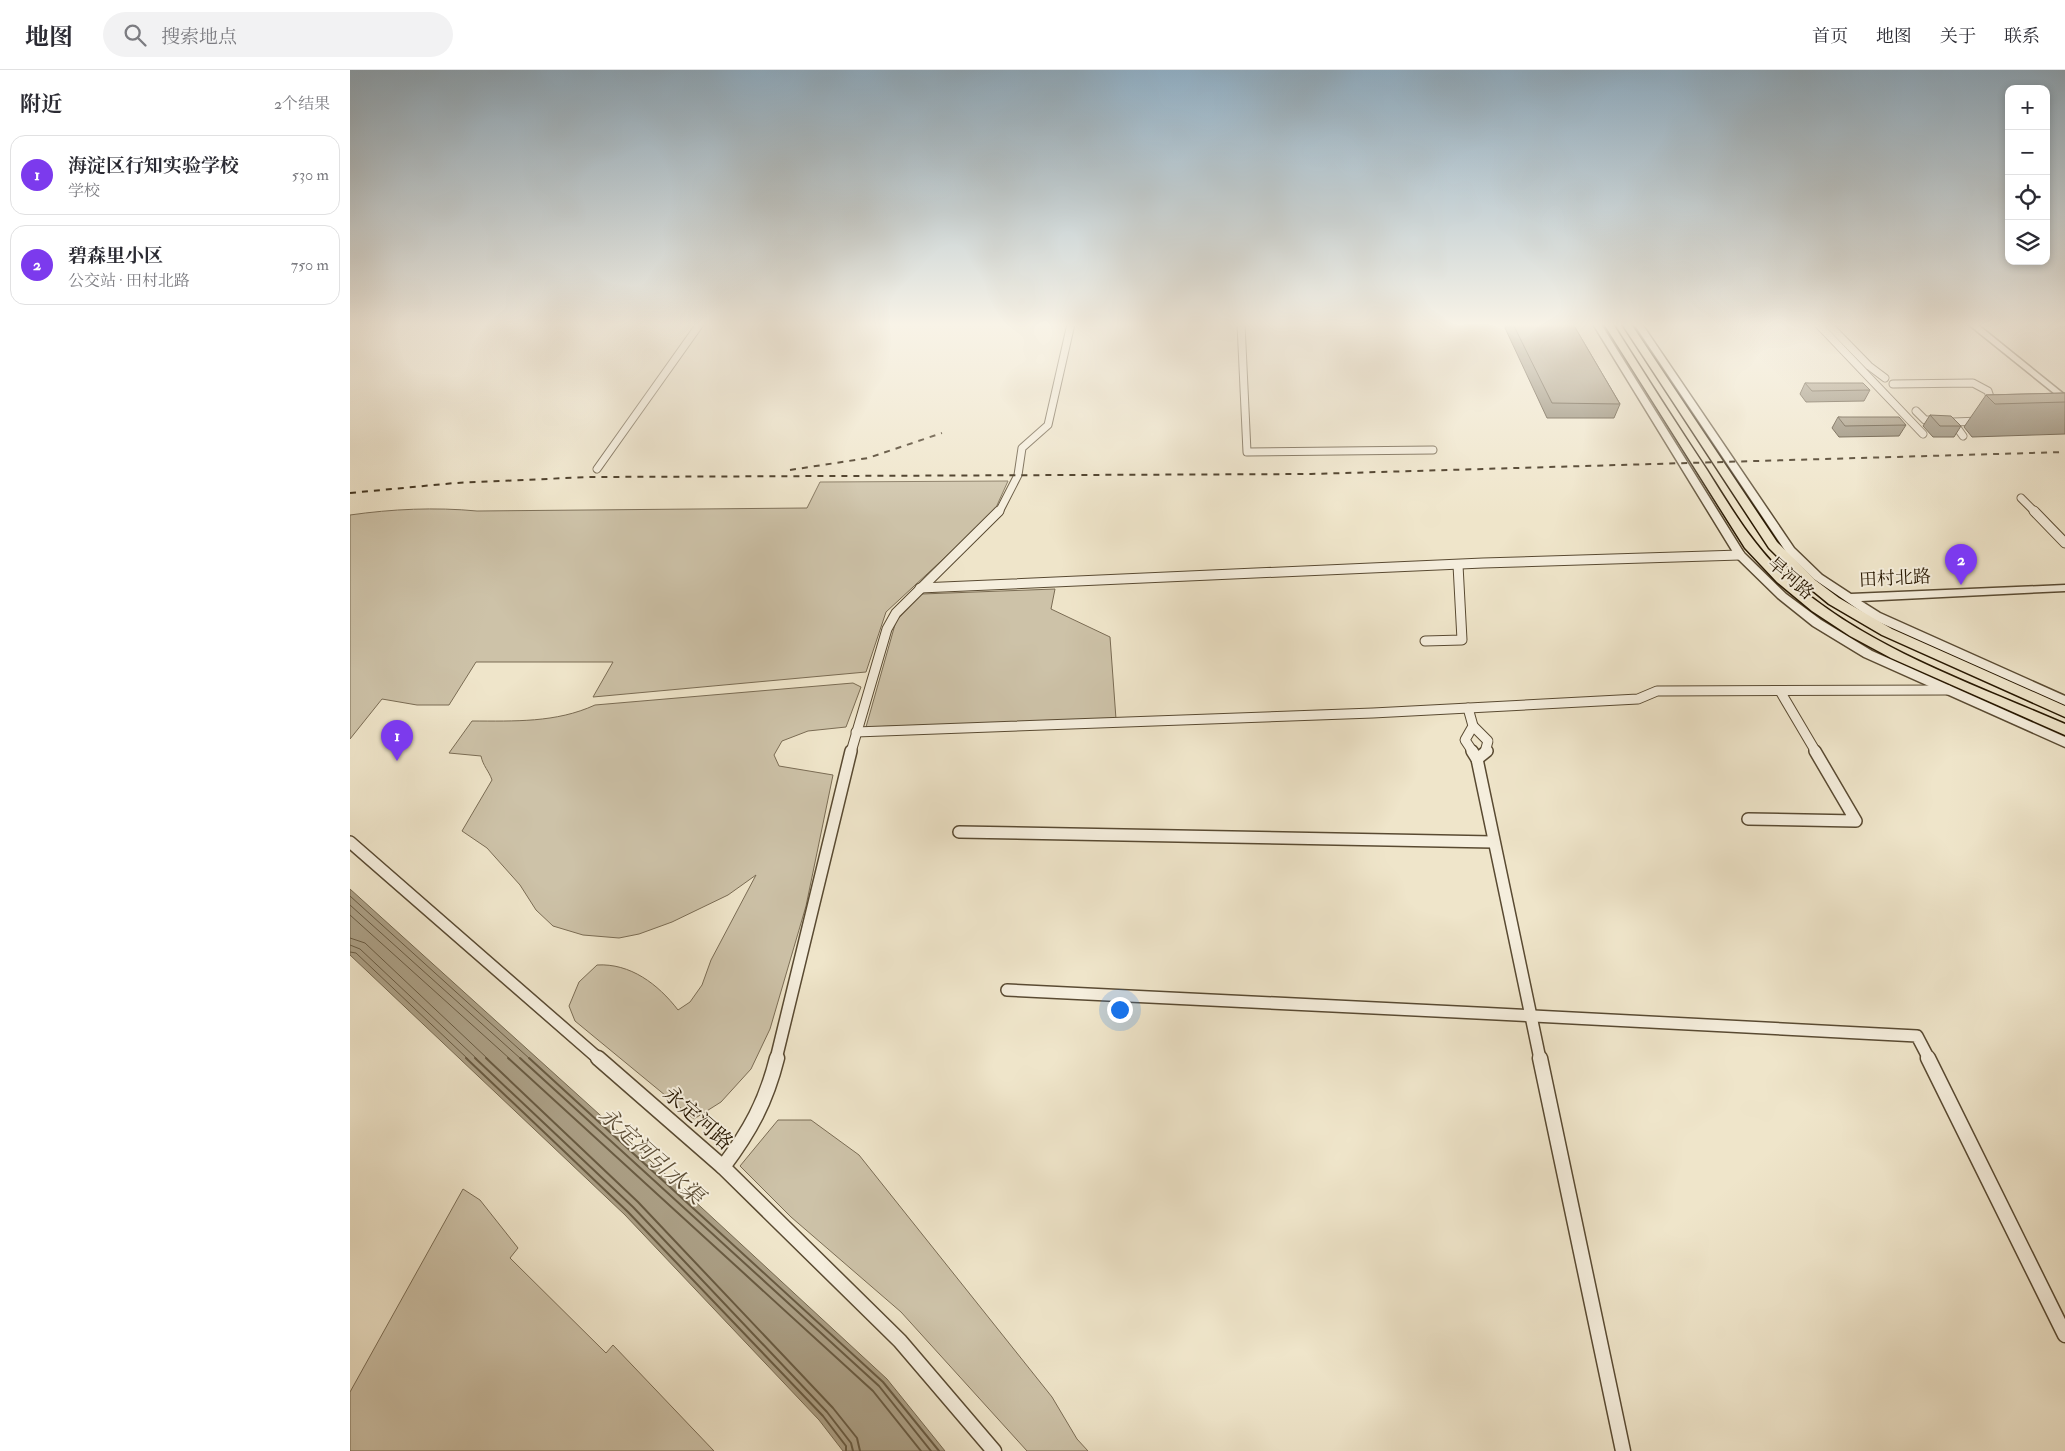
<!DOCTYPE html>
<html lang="zh">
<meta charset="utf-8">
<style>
body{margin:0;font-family:"IM FELL Double Pica","Noto Serif SC",serif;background:#f2f2f3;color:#2b2b33}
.controls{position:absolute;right:15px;top:15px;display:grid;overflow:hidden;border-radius:10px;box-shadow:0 2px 8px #0003}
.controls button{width:45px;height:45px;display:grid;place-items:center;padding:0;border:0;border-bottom:1px solid #e1e1e2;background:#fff;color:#2b2b33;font:25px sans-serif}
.you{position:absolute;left:769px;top:939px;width:18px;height:18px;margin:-12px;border:4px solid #fff;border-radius:50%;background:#1a73e8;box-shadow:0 0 0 8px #1a73e833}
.badge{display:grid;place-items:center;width:32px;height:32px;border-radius:50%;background:#7c3aed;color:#fff;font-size:16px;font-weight:700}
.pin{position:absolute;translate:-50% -41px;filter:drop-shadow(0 1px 2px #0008)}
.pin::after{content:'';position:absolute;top:26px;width:18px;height:15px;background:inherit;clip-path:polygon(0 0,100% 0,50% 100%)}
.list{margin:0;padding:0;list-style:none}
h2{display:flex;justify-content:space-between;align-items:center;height:65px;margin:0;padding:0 20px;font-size:21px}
h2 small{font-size:16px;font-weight:400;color:#7c7c81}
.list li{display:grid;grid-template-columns:32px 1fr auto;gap:15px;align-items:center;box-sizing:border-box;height:80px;margin:0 10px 10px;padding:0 10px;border:1px solid #e1e1e2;border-radius:15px}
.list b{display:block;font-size:19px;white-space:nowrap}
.list p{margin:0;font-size:16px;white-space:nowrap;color:#7c7c81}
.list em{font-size:16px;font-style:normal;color:#7c7c81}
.icon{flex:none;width:28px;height:28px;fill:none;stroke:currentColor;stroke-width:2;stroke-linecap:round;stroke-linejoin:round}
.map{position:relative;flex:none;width:1715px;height:1381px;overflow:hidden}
header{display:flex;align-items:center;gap:30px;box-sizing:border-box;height:70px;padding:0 25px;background:#fff;border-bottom:1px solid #e1e1e2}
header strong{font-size:24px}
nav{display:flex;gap:28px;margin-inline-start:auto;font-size:18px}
.search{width:350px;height:45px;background:#f2f2f3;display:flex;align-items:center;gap:12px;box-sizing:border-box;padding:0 18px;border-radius:28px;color:#7c7c81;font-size:19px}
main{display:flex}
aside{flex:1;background:#fff}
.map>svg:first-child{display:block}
.green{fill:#cdc2a8;stroke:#7a6c54}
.water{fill:#ab9f85;stroke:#766950}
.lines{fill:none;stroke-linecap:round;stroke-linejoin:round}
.shore-far1{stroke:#695b42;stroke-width:1}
.shore{stroke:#695b42;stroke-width:2}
.minor-far3-casing{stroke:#594a32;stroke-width:9}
.minor-far2-casing{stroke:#594a32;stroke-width:11}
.minor-far1-casing{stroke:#594a32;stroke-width:14}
.minor-casing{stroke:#594a32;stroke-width:17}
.tertiary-casing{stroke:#594a32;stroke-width:3}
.primary-casing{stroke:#271700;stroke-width:3}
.minor-far3{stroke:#f5eedd;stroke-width:7}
.minor-far2{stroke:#f5eedd;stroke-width:9}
.minor-far1{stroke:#f5eedd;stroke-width:11}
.minor{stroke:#f5eedd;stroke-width:14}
.tertiary{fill:#f5eedd;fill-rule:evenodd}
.primary{fill:#efe5ca;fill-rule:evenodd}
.rail{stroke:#271700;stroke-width:2;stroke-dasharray:6 6;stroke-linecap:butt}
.wall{fill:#7b705a;stroke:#271700}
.building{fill:#8f8269;stroke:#271700}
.labels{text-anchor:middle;stroke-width:4;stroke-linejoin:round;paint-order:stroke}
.street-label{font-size:18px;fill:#271700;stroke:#f5eedd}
.near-street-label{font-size:21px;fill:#271700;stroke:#f5eedd}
.near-water-label{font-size:22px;font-style:italic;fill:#5c4d35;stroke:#f5eedd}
</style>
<header>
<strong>地图</strong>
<div class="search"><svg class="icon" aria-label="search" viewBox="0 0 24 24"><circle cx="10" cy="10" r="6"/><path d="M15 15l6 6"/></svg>搜索地点</div>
<nav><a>首页</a><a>地图</a><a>关于</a><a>联系</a></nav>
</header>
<main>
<aside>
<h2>附近<small>2个结果</small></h2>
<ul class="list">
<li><span class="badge">1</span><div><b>海淀区行知实验学校</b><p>学校</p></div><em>530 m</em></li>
<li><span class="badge">2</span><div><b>碧森里小区</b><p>公交站 · 田村北路</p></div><em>750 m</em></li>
</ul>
</aside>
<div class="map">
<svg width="1715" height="1381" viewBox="0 0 1715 1381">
<rect width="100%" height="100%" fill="#efe5ca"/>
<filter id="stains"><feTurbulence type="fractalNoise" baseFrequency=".004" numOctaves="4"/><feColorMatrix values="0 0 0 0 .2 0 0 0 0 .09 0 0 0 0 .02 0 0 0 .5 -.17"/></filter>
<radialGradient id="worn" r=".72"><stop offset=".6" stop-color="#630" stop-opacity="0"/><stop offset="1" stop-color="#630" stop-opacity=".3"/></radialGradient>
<g class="green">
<path d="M658,411L644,442L536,542L516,602L243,627L263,592H126L99,635H67L32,629L0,669V445C42,439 85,437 127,441L457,438L470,412Z"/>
<polygon points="705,519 701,539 760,567 766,649 516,657 546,551 572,524"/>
<path d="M503,613L511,617L496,657L458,661L432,671L424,685L429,696L483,705L456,836L420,959L401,999L371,1032L344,1049L225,951L219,936L229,912L247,895C280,893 308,914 328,940L340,932L352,915L361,890L406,805L378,825L322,852L289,864L269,868L233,865L203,856L186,840L170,815L137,778L112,761L142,710C139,701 133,696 131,686L99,683L122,651C164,651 206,653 245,635Z"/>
<polygon points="428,1050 461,1050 509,1085 702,1327 727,1369 738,1381 677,1381 551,1242 441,1147 390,1096"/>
<polygon points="113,1119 130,1130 168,1178 160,1188 256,1283 263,1275 364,1381 0,1381 0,1322"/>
</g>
<polygon class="water" points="0,819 312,1101 537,1309 595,1381 493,1381 469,1350 275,1145 0,885"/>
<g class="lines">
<g class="shore-far1">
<polyline points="0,826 180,989"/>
<polyline points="0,835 171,989"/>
<polyline points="0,845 160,989"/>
<polyline points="0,868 15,873 138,989"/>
<polyline points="0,875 10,879 127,989"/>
<polyline points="0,882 6,883 118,989"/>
</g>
<g class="shore">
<polyline points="116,988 278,1142 473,1346 496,1376 496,1381"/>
<polyline points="125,988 283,1137 477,1342 501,1373 503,1381"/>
<polyline points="136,988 288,1132 483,1338 507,1368 510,1381"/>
<polyline points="158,988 523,1321 571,1381"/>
<polyline points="170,988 529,1316 581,1381"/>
<polyline points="179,988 533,1312 589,1381"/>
</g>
<g class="minor-far3-casing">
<g id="minor-far3">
<polyline points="891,254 897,382 1083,380"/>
<polyline points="1468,254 1573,364"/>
<polyline points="1480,256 1519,296 1535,308"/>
<polyline points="1543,314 1623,313 1638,321 1640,327 1648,334"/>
<polyline points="1566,341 1575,350 1589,350"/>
<polyline points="1613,366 1603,352 1631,351"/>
<polyline points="247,399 350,254"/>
<polyline points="1671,428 1685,442"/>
<polyline points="649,442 668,405 672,378 698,355 721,254"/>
</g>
</g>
<g class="minor-far2-casing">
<g id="minor-far2">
<polyline points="1684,441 1715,473"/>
<polyline points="570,518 1133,493 1390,485"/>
<polyline points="1075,571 1112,570 1108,495"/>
<polyline points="1430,621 1466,682"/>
<polyline points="1118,638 1123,656 1115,670 1123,682"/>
<polyline points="1123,656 1138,671 1135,682"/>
<polyline points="506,662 1023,643 1288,629 1307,621 1598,620"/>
<polyline points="501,682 537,559 546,543 649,441"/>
</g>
</g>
<g class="minor-far1-casing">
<g id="minor-far1">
<polyline points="1122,681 1127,689 1190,989"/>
<polyline points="1127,689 1137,681"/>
<polyline points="1398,749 1506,751 1465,681"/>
<polyline points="609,762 1143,772"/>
<polyline points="0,772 249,989"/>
<path d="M657,920C960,935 1264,949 1567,966L1579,989"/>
<polyline points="426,989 501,681"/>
</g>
</g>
<g class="minor-casing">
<g id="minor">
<polyline points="248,988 373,1097 550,1271 644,1381"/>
<polyline points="1190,988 1273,1381"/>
<polyline points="1578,988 1715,1265"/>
<path d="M373,1097C400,1061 416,1032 427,988"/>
</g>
</g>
<g class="tertiary-casing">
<g id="tertiary">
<polygon points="1243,254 1251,254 1394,483 1436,524 1471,550 1522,581 1715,667 1715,677 1514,587 1463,556 1428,528 1386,487"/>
<polygon points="1284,254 1292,254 1444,478 1472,505 1501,524 1715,515 1715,521 1511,531 1530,543 1715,626 1715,635 1522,549 1464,509 1436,482"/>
<polygon points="1618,254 1627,254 1715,325 1715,332"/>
</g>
</g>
<g class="primary-casing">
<g id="primary">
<path d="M1254,254H1263C1294,303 1325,352 1357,400C1381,438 1403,476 1436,506C1514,577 1619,612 1715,654V665L1541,588L1500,566L1462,541L1427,512L1395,478Z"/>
<polygon points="1272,254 1281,254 1427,472 1465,510 1489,528 1542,559 1715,636 1715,647 1532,565 1479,534 1457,516 1419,478"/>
</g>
</g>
<use href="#minor-far3" class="minor-far3"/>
<use href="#minor-far2" class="minor-far2"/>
<use href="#minor-far1" class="minor-far1"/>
<use href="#minor" class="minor"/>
<use href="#tertiary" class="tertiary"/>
<use href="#primary" class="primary"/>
<g class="rail">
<polyline points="440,400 518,388 592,363"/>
<polyline points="0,423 105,413 240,407 961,404 1715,382"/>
</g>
</g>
<g class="wall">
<polygon points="1156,254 1223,254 1270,334 1264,348 1197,348 1155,258"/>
<polygon points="1455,313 1520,320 1514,331 1456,332 1450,324"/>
<polygon points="1715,323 1715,364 1622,367 1614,357 1636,325"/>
<polygon points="1580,345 1611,356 1604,367 1583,367 1573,356"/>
<polygon points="1488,347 1556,355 1549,366 1489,367 1482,358"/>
</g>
<g class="building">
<polygon points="1163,254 1223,254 1270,334 1202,333"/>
<polygon points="1455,313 1513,313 1520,320 1462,321"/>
<polygon points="1715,323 1715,332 1645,334 1636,325"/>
<polygon points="1580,345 1601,346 1611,356 1590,356"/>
<polygon points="1488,347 1549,347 1556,355 1495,356"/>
</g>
<linearGradient id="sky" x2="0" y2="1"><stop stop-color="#8facc0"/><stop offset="0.57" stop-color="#f8f3e7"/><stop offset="1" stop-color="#f8f3e7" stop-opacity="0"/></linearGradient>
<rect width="1715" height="447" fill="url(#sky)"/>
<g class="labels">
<g class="street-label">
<text transform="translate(1441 508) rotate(41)" y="6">旱河路</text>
<text transform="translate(1545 508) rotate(-3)" y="6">田村北路</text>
</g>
<g class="near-street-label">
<text transform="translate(348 1048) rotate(41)" y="7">永定河路</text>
</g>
<g class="near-water-label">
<text transform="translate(302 1085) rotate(42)" y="8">永定河引水渠</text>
</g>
</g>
<rect width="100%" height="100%" filter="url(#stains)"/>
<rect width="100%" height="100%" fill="url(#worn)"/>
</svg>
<div class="controls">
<button>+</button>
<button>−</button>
<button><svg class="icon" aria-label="locate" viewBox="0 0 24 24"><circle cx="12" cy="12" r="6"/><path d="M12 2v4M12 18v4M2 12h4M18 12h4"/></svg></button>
<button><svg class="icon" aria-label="layers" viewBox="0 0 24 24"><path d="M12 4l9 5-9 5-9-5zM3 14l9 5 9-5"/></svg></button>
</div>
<div class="you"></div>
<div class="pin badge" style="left:47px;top:691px">1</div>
<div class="pin badge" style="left:1611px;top:515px">2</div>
</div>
</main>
